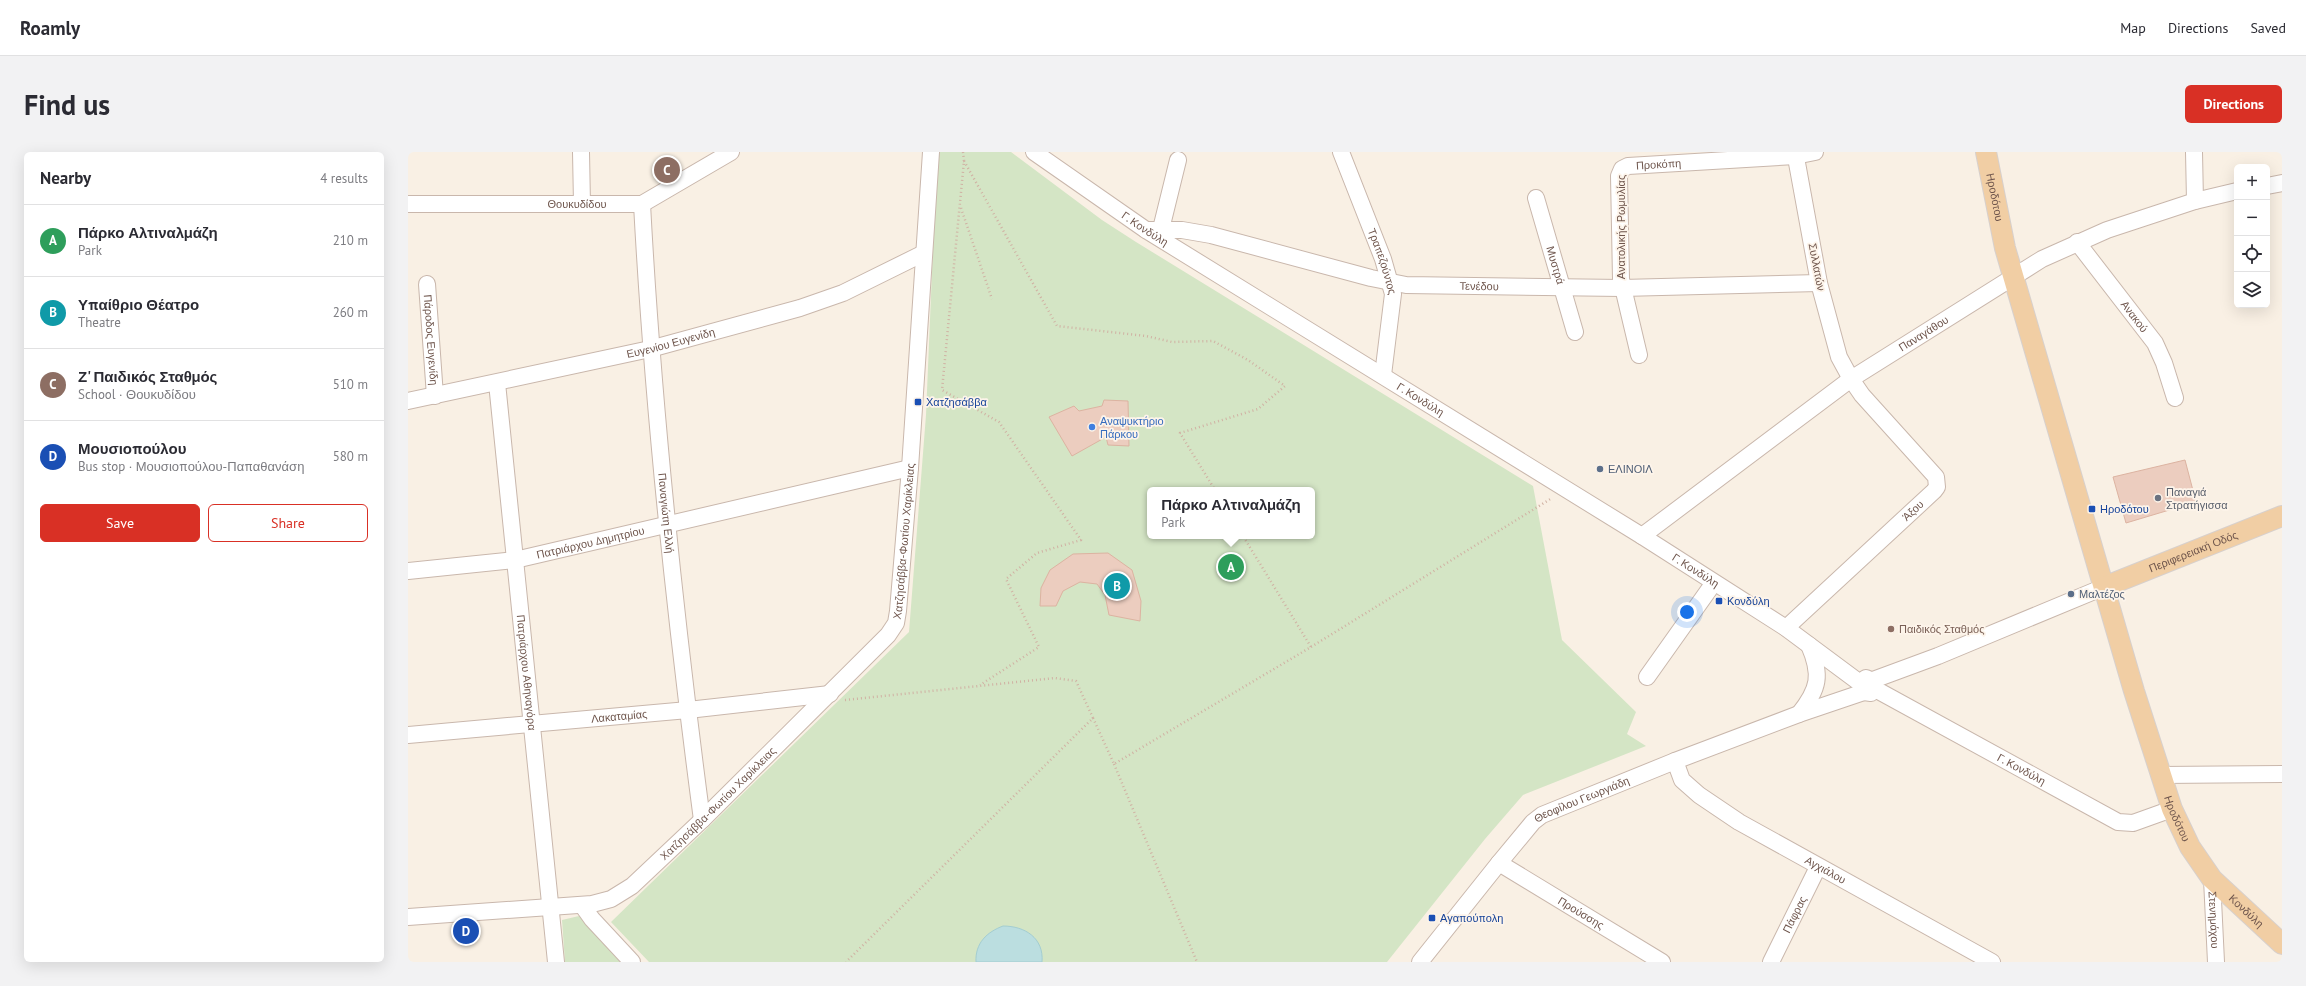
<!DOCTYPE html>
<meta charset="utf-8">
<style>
body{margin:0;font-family:"PT Sans",sans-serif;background:#f2f2f3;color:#2b2b33}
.controls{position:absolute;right:12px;top:12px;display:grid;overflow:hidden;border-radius:6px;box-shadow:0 4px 16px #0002}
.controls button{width:36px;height:36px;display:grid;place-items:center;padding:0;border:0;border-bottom:1px solid #e1e1e2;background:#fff;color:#2b2b33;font:20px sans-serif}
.you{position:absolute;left:1279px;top:460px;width:14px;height:14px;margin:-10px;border:3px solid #fff;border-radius:50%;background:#1a73e8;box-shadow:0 0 0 6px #1a73e833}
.badge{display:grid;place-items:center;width:26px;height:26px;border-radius:50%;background:#d93025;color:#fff;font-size:13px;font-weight:700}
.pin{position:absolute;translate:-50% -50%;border:2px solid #fff;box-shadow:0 1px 4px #0006}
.popup{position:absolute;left:739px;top:335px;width:168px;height:52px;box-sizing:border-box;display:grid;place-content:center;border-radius:6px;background:#fff;filter:drop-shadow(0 1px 3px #0005);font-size:13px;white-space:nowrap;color:#7c7c81}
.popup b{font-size:15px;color:#2b2b33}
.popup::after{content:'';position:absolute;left:50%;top:100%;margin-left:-8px;border:8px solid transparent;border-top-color:#fff}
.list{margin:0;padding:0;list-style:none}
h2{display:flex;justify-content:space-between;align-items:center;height:52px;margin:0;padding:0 16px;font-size:17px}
h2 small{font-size:13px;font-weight:400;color:#7c7c81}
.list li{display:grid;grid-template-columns:26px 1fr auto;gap:12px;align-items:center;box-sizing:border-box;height:72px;padding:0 16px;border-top:1px solid #e1e1e2}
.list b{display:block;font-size:15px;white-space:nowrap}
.list p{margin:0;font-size:13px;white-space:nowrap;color:#7c7c81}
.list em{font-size:13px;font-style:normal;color:#7c7c81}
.actions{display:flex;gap:8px;padding:12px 16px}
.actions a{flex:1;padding:9px 0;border:1px solid #d93025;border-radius:6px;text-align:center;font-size:14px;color:#d93025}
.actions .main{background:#d93025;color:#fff}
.icon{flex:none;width:22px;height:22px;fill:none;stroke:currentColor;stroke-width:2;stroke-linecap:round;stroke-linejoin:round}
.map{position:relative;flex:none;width:1874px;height:810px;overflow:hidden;border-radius:6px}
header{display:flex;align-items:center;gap:24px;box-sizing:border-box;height:56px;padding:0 20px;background:#fff;border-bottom:1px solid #e1e1e2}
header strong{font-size:19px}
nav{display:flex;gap:22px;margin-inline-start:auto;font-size:14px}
.intro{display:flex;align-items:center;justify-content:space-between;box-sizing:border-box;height:96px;padding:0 24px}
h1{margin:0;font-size:28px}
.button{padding:10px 18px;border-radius:6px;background:#d93025;color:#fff;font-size:14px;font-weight:700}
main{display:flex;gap:24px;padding:0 24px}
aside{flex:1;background:#fff;border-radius:6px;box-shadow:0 4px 16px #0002}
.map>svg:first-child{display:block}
.green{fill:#d4e5c5;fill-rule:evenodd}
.water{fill:#bbdee0;stroke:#a3cdd1}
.building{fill:#eccdbf;stroke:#dcb3a1}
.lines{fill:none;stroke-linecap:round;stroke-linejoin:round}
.minor-casing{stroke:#c9b7ac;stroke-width:18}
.major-casing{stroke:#d7d0cd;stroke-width:22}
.path{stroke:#d0b1a3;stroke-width:2.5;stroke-dasharray:1 3;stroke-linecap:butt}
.minor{stroke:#fff;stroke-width:16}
.major{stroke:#f1cea4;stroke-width:20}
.transit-dot{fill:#1a4fb4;stroke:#fdf4ea;stroke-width:1.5}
.shop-dot{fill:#3f7fe0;stroke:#fdf4ea;stroke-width:1.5}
.service-dot{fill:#5c6f8a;stroke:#fdf4ea;stroke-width:1.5}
.worship-dot{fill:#6b7280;stroke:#fdf4ea;stroke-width:1.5}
.education-dot{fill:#8d6e63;stroke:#fdf4ea;stroke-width:1.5}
.labels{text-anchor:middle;stroke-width:3.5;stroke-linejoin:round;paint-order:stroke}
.street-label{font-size:11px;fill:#6f564d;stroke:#fdf4ea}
.transit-label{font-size:11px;fill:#164399;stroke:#fdf4ea;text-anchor:start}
.shop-label{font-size:11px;fill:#366cbe;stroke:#fdf4ea;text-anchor:start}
.service-label{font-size:11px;fill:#4e5e75;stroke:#fdf4ea;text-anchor:start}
.worship-label{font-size:11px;fill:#5b616d;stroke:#fdf4ea;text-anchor:start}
.education-label{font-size:11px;fill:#785e54;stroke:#fdf4ea;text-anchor:start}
</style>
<header>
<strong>Roamly</strong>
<nav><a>Map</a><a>Directions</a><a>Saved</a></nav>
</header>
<div class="intro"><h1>Find us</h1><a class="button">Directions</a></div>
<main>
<aside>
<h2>Nearby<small>4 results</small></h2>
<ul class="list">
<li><span class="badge" style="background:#2e9e5b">A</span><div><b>Πάρκο Αλτιναλμάζη</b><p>Park</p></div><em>210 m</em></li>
<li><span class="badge" style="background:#0f9aa8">B</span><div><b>Υπαίθριο Θέατρο</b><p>Theatre</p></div><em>260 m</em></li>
<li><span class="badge" style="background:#8d6e63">C</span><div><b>Ζ' Παιδικός Σταθμός</b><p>School · Θουκυδίδου</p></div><em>510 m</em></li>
<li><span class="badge" style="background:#1a4fb4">D</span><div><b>Μουσιοπούλου</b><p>Bus stop · Μουσιοπούλου-Παπαθανάση</p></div><em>580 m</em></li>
</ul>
<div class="actions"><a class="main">Save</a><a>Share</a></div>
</aside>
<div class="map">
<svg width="1874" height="810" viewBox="0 0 1874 810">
<rect width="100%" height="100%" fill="#f9f0e4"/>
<g class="green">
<path d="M529,0H603L694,68L728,90L1125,334L1154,488L1228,560L1219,582L1238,594L1115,643L1077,687L979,810H241L203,770L501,480L518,263ZM742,338H904V384H742Z"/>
<polygon points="171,764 214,810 157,810 154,768"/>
</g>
<path class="water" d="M595,774C617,774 636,786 634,810H568C567,791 579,780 595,774Z"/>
<g class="building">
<polygon points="696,248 720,249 721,294 700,293 698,285 664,304 641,265 666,254 671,259 694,254"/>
<polygon points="1777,308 1788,350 1718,371 1705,325"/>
<polygon points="700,401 724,418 733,449 732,469 701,463 697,443 689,432 672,430 655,439 648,454 632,454 633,436 642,418 665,402"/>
</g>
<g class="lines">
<g class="minor-casing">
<g id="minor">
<polyline points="173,0 174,52"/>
<path id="s1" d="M626,0L738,78L1234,384L1378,476L1452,531L1456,540L1463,541L1467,537V530L1458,526L1452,531"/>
<path id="s2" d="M933,0L975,107L985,142L975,223"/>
<polyline points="1786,0 1787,49"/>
<polyline points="1859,34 1874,31"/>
<path id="s3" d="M1128,46L1167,180"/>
<path id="s4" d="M0,52H234L323,0"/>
<path id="s5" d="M234,52C245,258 267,464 294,668"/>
<polyline points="753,77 770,8"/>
<path id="s6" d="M738,78H774L803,83L963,126L998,133L1214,136L1411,131"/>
<path id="s7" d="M1669,90L1747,191L1756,211L1767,246"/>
<path id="s8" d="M19,132L27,244"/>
<path id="s9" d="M1231,203L1213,127L1211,24L1214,17L1220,14L1387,4L1407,0"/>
<path id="s10" d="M89,231L148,810"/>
<path id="s11" d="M0,249L242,197L392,156L435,141L516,101"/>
<path id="s12" d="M1234,384L1443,227L1634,107L1699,78L1787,49L1829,39"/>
<path id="s13" d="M0,419L107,408L502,316"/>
<path id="s14" d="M1378,476L1526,339L1529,335L1528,325L1454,243L1443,227L1431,205L1411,131L1387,0"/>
<polyline points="1239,525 1305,432"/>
<polyline points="1465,528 1530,504 1696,435"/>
<path id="s15" d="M1467,537L1710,670L1725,671L1764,657"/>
<path d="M1391,562C1411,537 1414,523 1401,493"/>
<path id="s16" d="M0,583L280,558L422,542"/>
<path id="s17" d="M1267,609L1274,628L1291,643L1331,670L1584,810"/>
<polyline points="1752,623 1874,622"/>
<path id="s18" d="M1091,711L1254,810"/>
<path id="s19" d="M1804,727L1808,810"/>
<polyline points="174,753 184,767 224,810"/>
<path id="s20" d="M0,765L184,752L203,747L224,734L294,668L480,483L488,471L490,459L502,316L523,0"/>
<path id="s21" d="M1012,810L1091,711L1125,670L1134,663L1267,609L1391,562L1456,540"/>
<path id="s22" d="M1363,810L1410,715"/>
</g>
</g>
<g class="major-casing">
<g id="major">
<path id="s23" d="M1578,0L1597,96L1726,539L1764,657L1782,695L1804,727L1874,792"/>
<path id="s24" d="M1696,435L1874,364"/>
</g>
</g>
<g class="path">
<polyline points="555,0 556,9 534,238 591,270 673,388 629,401 598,427 631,495 572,533"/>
<polyline points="556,9 649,174 738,184 764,190 805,189 840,208 877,234 850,257 772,281 807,338"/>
<polyline points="553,56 584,147"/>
<polyline points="903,495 1144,346"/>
<polyline points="437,548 647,526 668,529 685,566 438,810"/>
<polyline points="685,566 706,612 903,495 835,384"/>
<polyline points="706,612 789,810"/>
</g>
<use href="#minor" class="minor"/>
<use href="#major" class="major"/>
</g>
<g class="transit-dot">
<rect x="506" y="246" width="8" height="8" rx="2"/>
<rect x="1680" y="353" width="8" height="8" rx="2"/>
<rect x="1307" y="445" width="8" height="8" rx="2"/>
<rect x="1020" y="762" width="8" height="8" rx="2"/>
</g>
<circle class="shop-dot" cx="684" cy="275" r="4"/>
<g class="service-dot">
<circle cx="1192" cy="317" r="4"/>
<circle cx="1663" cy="442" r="4"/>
</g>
<circle class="worship-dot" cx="1750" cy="346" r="4"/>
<circle class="education-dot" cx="1483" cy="477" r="4"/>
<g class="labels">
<g class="street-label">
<text dy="4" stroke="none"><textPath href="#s9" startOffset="226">Προκόπη</textPath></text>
<text dy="4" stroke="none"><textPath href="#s23" startOffset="46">Ηροδότου</textPath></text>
<text dy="4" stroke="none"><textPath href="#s4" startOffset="169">Θουκυδίδου</textPath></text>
<text transform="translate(1213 75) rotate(-90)" y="4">Ανατολικής Ρωμυλίας</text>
<text dy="4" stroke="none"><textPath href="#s1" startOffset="135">Γ. Κονδύλη</textPath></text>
<text dy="4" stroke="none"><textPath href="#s2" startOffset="117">Τραπεζούντος</textPath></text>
<text dy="4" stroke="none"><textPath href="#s3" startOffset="70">Μυστρά</textPath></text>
<text transform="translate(1409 115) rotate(79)" y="4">Συλλατών</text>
<text dy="4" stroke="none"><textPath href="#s6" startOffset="340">Τενέδου</textPath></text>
<text dy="4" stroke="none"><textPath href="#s7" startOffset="94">Ανακού</textPath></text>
<text dy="4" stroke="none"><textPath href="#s12" startOffset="347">Παναγάθου</textPath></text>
<text dy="4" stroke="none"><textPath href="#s8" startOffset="56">Πάροδος Ευγενίδη</textPath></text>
<text dy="4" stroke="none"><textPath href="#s11" startOffset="269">Ευγενίου Ευγενίδη</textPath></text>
<text dy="4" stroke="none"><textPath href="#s1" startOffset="459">Γ. Κονδύλη</textPath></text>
<text dy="4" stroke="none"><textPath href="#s14" startOffset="173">Άξου</textPath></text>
<text dy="4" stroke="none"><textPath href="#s5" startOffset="310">Παναγιώτη Ελλή</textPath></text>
<text dy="4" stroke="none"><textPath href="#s20" startOffset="684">Χατζησάββα-Φωτίου Χαρίκλειας</textPath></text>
<text dy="4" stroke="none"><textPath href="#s13" startOffset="185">Πατριάρχου Δημητρίου</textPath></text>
<text dy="4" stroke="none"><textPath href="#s24" startOffset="96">Περιφερειακή Οδός</textPath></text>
<text dy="4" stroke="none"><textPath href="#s1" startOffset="783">Γ. Κονδύλη</textPath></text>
<text dy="4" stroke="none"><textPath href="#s10" startOffset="291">Πατριάρχου Αθηναγόρα</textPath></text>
<text dy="4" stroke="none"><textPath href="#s16" startOffset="212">Λακαταμίας</textPath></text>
<text dy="4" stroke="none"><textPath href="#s15" startOffset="167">Γ. Κονδύλη</textPath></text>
<text dy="4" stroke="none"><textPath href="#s21" startOffset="234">Θεοφίλου Γεωργιάδη</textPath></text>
<text dy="4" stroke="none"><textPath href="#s20" startOffset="348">Χατζησάββα-Φωτίου Χαρίκλειας</textPath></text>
<text dy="4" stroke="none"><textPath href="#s23" startOffset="694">Ηροδότου</textPath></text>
<text dy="4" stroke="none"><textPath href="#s17" startOffset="190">Αγχιάλου</textPath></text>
<text dy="4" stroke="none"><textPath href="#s23" startOffset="811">Κονδύλη</textPath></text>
<text dy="4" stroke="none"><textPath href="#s18" startOffset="96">Προύσσης</textPath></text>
<text dy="4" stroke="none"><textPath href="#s22" startOffset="53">Πάφρας</textPath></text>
<text dy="4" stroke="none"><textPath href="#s19" startOffset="41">Στενημάχου</textPath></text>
</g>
<g class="transit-label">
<text x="518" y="254">Χατζησάββα</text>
<text x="1692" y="361">Ηροδότου</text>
<text x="1319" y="453">Κονδύλη</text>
<text x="1032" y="770">Αγαπούπολη</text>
</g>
<g class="shop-label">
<text x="692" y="273">Αναψυκτήριο<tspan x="692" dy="13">Πάρκου</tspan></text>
</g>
<g class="service-label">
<text x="1200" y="321">ΕΛΙΝΟΙΛ</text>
<text x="1671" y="446">Μαλτέζος</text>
</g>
<g class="worship-label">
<text x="1758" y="344">Παναγιά<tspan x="1758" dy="13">Στρατήγισσα</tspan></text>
</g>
<g class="education-label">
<text x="1491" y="481">Παιδικός Σταθμός</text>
</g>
</g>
</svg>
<div class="controls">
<button>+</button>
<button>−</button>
<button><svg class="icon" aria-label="locate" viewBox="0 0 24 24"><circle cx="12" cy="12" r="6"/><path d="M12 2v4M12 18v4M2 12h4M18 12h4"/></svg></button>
<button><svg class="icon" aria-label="layers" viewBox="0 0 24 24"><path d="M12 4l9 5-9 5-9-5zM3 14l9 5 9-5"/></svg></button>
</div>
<div class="you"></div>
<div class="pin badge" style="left:823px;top:415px;background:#2e9e5b">A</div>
<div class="popup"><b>Πάρκο Αλτιναλμάζη</b>Park</div>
<div class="pin badge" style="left:709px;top:434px;background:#0f9aa8">B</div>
<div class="pin badge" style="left:259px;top:18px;background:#8d6e63">C</div>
<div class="pin badge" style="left:58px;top:779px;background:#1a4fb4">D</div>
</div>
</main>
